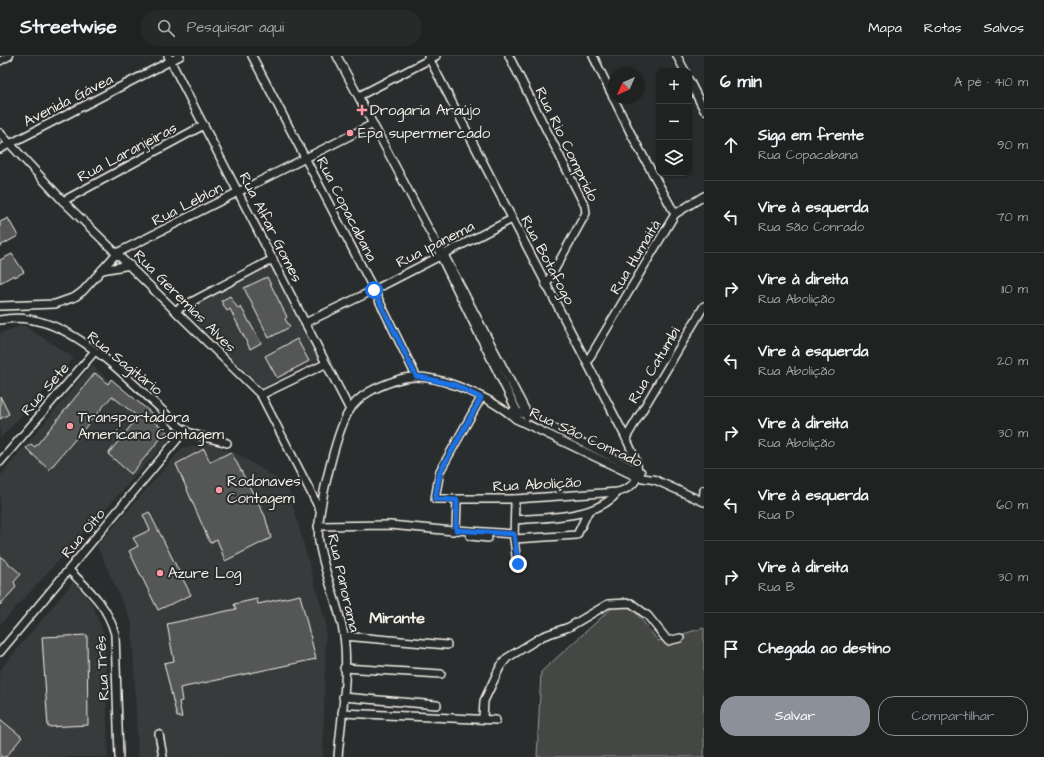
<!DOCTYPE html>
<html lang="pt">
<meta charset="utf-8">
<style>
body{margin:0;font-family:"Architects Daughter",sans-serif;background:#282a2a;color:#f1f3f6}
.controls{position:absolute;right:12px;top:12px;display:grid;overflow:hidden;border-radius:8px;box-shadow:0 1px 3px #0004}
.controls button{width:36px;height:36px;display:grid;place-items:center;padding:0;border:0;border-bottom:1px solid #3d3f40;background:#202222;color:#f1f3f6;font:20px sans-serif}
.compass{position:absolute;left:608px;top:12px;width:36px;height:36px;border-radius:50%;background:#202222;box-shadow:0 1px 3px #0004;rotate:225deg}
.stop{position:absolute;width:12px;height:12px;margin:-9px;border:3px solid #1a73e8;border-radius:50%;background:#fff}
.stop.end{background:#1a73e8;border-color:#fff;box-shadow:0 1px 4px #0008}
.list{margin:0;padding:0;list-style:none}
h2{display:flex;justify-content:space-between;align-items:center;height:52px;margin:0;padding:0 16px;font-size:17px}
h2 small{font-size:13px;font-weight:400;color:#a2a4a5}
.list li{display:grid;grid-template-columns:26px 1fr auto;gap:12px;align-items:center;box-sizing:border-box;height:72px;padding:0 16px;border-top:1px solid #3d3f40}
.list b{display:block;font-size:15px;white-space:nowrap}
.list p{margin:0;font-size:13px;white-space:nowrap;color:#a2a4a5}
.list em{font-size:13px;font-style:normal;color:#a2a4a5}
.actions{display:flex;gap:8px;padding:12px 16px}
.actions a{flex:1;padding:9px 0;border:1px solid #8c9099;border-radius:16px;text-align:center;font-size:14px;color:#8c9099}
.actions .main{background:#8c9099;color:#fff}
.icon{flex:none;width:22px;height:22px;fill:none;stroke:currentColor;stroke-width:2;stroke-linecap:round;stroke-linejoin:round}
.map{position:relative;flex:none;width:704px;height:701px;overflow:hidden}
header{display:flex;align-items:center;gap:24px;box-sizing:border-box;height:56px;padding:0 20px;background:#202222;border-bottom:1px solid #3d3f40}
header strong{font-size:19px}
nav{display:flex;gap:22px;margin-inline-start:auto;font-size:14px}
.search{width:280px;height:36px;background:#282a2a;display:flex;align-items:center;gap:10px;box-sizing:border-box;padding:0 14px;border-radius:16px;color:#a2a4a5;font-size:15px}
main{display:flex}
aside{flex:1;background:#202222}
.map>svg:first-child{display:block}
.built{fill:#373a3a}
.green{fill:#444645;stroke:#9c9c96}
.building{fill:#555756;stroke:#f4f1e8}
.lines{fill:none;stroke-linecap:round;stroke-linejoin:round}
.minor-casing{stroke:#f4f1e8;stroke-width:10}
.minor{stroke:#2a2d2e;stroke-width:7}
.route{stroke:#1a73e8;stroke-width:5}
.poi-dot{fill:#ff9aa2;stroke:#2a2d2e;stroke-width:1.5}
.labels{text-anchor:middle;stroke-width:4;stroke-linejoin:round;paint-order:stroke}
.street-label{font-size:15px;fill:#f4f1e8;stroke:#2a2d2e}
.poi-label{font-size:15px;fill:#f4f1e8;stroke:#2a2d2e;text-anchor:start}
.neighbourhood-label{font-size:16px;font-weight:bold;fill:#f4f1e8;stroke:#2a2d2e}
</style>
<header>
<strong>Streetwise</strong>
<div class="search"><svg class="icon" aria-label="search" viewBox="0 0 24 24"><circle cx="10" cy="10" r="6"/><path d="M15 15l6 6"/></svg>Pesquisar aqui</div>
<nav><a>Mapa</a><a>Rotas</a><a>Salvos</a></nav>
</header>
<main>
<div class="map">
<svg width="704" height="701" viewBox="0 0 704 701">
<rect width="100%" height="100%" fill="#2a2d2e"/>
<filter id="ink" filterUnits="userSpaceOnUse"><feTurbulence type="fractalNoise" baseFrequency=".025" numOctaves="2"/><feDisplacementMap in="SourceGraphic" scale="8" xChannelSelector="R" yChannelSelector="G"/><feConvolveMatrix kernelMatrix="1 2 1 2 8 2 1 2 1" color-interpolation-filters="sRGB"/></filter>
<g filter="url(#ink)">
<g class="built">
<polygon points="272,210 319,303 262,332 184,254"/>
<polygon points="23,269 74,302 0,383 0,277"/>
<polygon points="92,309 172,380 0,569 0,420"/>
<polygon points="210,387 239,399 287,429 326,567 323,701 138,701 132,567 97,490 182,392"/>
<polygon points="73,526 92,547 105,580 108,701 0,701 0,614"/>
</g>
<polygon class="green" points="624,541 658,585 704,572 704,701 537,701 541,616"/>
<g class="building">
<polygon points="8,162 18,180 0,190 0,166"/>
<polygon points="12,198 24,216 15,221 14,219 0,227 0,204"/>
<polygon points="267,221 287,261 285,263 290,271 269,282 244,232"/>
<polygon points="230,240 238,253 241,251 261,287 250,293 230,253 227,255 221,245"/>
<polygon points="297,283 309,305 277,322 265,300"/>
<polygon points="95,317 108,328 111,323 155,360 152,364 167,375 131,418 108,398 138,361 112,340 49,414 26,392 31,388 35,391"/>
<polygon points="0,340 9,358 0,363"/>
<polygon points="204,393 210,406 231,396 265,460 271,482 225,505 217,483 210,487 176,408"/>
<polygon points="149,456 191,539 158,554 129,495 138,490 133,482 150,474 143,459"/>
<polygon points="0,500 21,518 14,526 16,531 0,549"/>
<polygon points="300,539 316,603 180,632 182,645 179,646 182,661 177,661 164,607 174,605 167,568 236,553 234,548 257,543 258,548"/>
<polygon points="87,579 88,669 48,671 42,581"/>
<polygon points="0,663 22,681 6,701 0,701"/>
</g>
<g class="lines">
<g class="minor-casing">
<g id="minor">
<polyline points="168,0 350,354"/>
<polyline points="252,0 374,234 416,320"/>
<polyline points="337,0 437,189 440,199 517,355 516,363"/>
<path d="M428,0L626,382C635,403 651,426 618,436L515,443H435L440,415L481,342"/>
<polyline points="509,0 585,150 586,157 546,229"/>
<polyline points="593,0 631,78 675,158"/>
<polyline points="677,0 685,15"/>
<polyline points="0,5 9,0"/>
<polyline points="689,24 704,54"/>
<polyline points="359,40 436,0"/>
<polyline points="0,77 63,145 261,339 320,454"/>
<polyline points="0,93 180,0"/>
<polyline points="63,145 204,69"/>
<polyline points="442,195 528,359 527,361"/>
<polyline points="102,214 130,209"/>
<polyline points="0,250 55,248 75,241 83,235 117,197 373,68"/>
<polyline points="176,254 273,203"/>
<path d="M0,264C61,251 118,314 159,351C167,359 175,368 184,374C193,380 216,383 227,387"/>
<polyline points="305,267 374,234 512,163"/>
<polyline points="587,306 675,158 704,140"/>
<polyline points="261,339 325,308"/>
<polyline points="513,355 528,359 641,416"/>
<polyline points="626,382 704,250"/>
<polyline points="0,406 95,295"/>
<polyline points="653,423 704,446"/>
<polyline points="515,443 514,483 517,508"/>
<polyline points="703,445 704,434"/>
<path d="M515,464C548,461 596,463 618,436"/>
<polyline points="318,470 390,469 453,475 456,474 457,444"/>
<polyline points="456,474 514,478"/>
<polyline points="470,480 488,482"/>
<polyline points="514,483 577,479 588,456"/>
<path d="M69,514C90,535 107,549 115,578L119,701"/>
<polyline points="344,580 447,589"/>
<polyline points="0,596 185,374"/>
<polyline points="344,612 441,618"/>
<polyline points="343,641 437,649"/>
<polyline points="342,657 496,664"/>
<polyline points="483,662 484,645 500,611 507,602 543,580 569,571 608,548 631,547 648,560 668,585 680,582"/>
<polyline points="159,678 163,701"/>
<path d="M338,701C341,664 349,617 344,580C339,548 324,518 319,486C315,461 336,377 349,355C359,338 379,330 397,324C430,312 490,341 516,363L637,421L656,424"/>
</g>
</g>
<use href="#minor" class="minor"/>
</g>
</g>
<g class="lines" filter="url(#ink)">
<polyline class="route" points="374,234 416,320 455,329 481,342 440,416 435,443 457,444 456,474 514,478 518,508"/>
</g>
<g class="poi-dot">
<path d="M360 48h4v4h4v4h-4v4h-4v-4h-4v-4h4z"/>
<circle cx="350" cy="77" r="4"/>
<circle cx="70" cy="370" r="4"/>
<circle cx="219" cy="434" r="4"/>
<circle cx="160" cy="517" r="4"/>
</g>
<g class="labels">
<g class="street-label">
<text transform="translate(68 44) rotate(-27)" y="5">Avenida Gávea</text>
<text transform="translate(567 88) rotate(64)" y="5">Rua Rio Comprido</text>
<text transform="translate(127 96) rotate(-28)" y="5">Rua Laranjeiras</text>
<text transform="translate(187 148) rotate(-27)" y="5">Rua Leblon</text>
<text transform="translate(347 153) rotate(63)" y="5">Rua Copacabana</text>
<text transform="translate(271 171) rotate(63)" y="5">Rua Alfar Gomes</text>
<text transform="translate(435 188) rotate(-27)" y="5">Rua Ipanema</text>
<text transform="translate(635 201) rotate(-59)" y="5">Rua Humaitá</text>
<text transform="translate(548 204) rotate(62)" y="5">Rua Botafogo</text>
<text transform="translate(185 245) rotate(45)" y="5">Rua Geremias Alves</text>
<text transform="translate(125 307) rotate(39)" y="5">Rua Sagitário</text>
<text transform="translate(654 309) rotate(-59)" y="5">Rua Catumbi</text>
<text transform="translate(45 333) rotate(-49)" y="5">Rua Sete</text>
<text transform="translate(586 381) rotate(25)" y="5">Rua São Conrado</text>
<text transform="translate(537 428) rotate(-3)" y="5">Rua Abolição</text>
<text transform="translate(83 477) rotate(-50)" y="5">Rua Oito</text>
<text transform="translate(344 527) rotate(77)" y="5">Rua Panorama</text>
<text transform="translate(102 612) rotate(-93)" y="5">Rua Três</text>
</g>
<g class="poi-label">
<text x="370" y="59">Drogaria Araújo</text>
<text x="358" y="82">Epa supermercado</text>
<text x="78" y="366">Transportadora<tspan x="78" dy="17">Americana Contagem</tspan></text>
<text x="227" y="430">Rodonaves<tspan x="227" dy="17">Contagem</tspan></text>
<text x="168" y="522">Azure Log</text>
</g>
<g class="neighbourhood-label">
<text x="397" y="567">Mirante</text>
</g>
</g>
</svg>
<div class="controls">
<button>+</button>
<button>−</button>
<button><svg class="icon" aria-label="layers" viewBox="0 0 24 24"><path d="M12 4l9 5-9 5-9-5zM3 14l9 5 9-5"/></svg></button>
</div>
<svg class="compass" viewBox="-18 -18 36 36"><path d="M0-13l5 13h-10z" fill="#e53935"/><path d="M0 13l5-13h-10z" fill="#a2a4a5"/></svg>
<div class="stop" style="left:374px;top:234px"></div>
<div class="stop end" style="left:518px;top:508px"></div>
</div>
<aside>
<h2>6 min<small>A pé · 410 m</small></h2>
<ul class="list">
<li><svg class="icon" aria-label="ahead" viewBox="0 0 24 24"><path d="M12 20V5M6 11l6-6 6 6"/></svg><div><b>Siga em frente</b><p>Rua Copacabana</p></div><em>90 m</em></li>
<li><svg class="icon" aria-label="left" viewBox="0 0 24 24"><path d="M17 20v-9H6M10 6l-5 5 5 5"/></svg><div><b>Vire à esquerda</b><p>Rua São Conrado</p></div><em>70 m</em></li>
<li><svg class="icon" aria-label="right" viewBox="0 0 24 24"><path d="M7 20v-9h11M14 6l5 5-5 5"/></svg><div><b>Vire à direita</b><p>Rua Abolição</p></div><em>110 m</em></li>
<li><svg class="icon" aria-label="left" viewBox="0 0 24 24"><path d="M17 20v-9H6M10 6l-5 5 5 5"/></svg><div><b>Vire à esquerda</b><p>Rua Abolição</p></div><em>20 m</em></li>
<li><svg class="icon" aria-label="right" viewBox="0 0 24 24"><path d="M7 20v-9h11M14 6l5 5-5 5"/></svg><div><b>Vire à direita</b><p>Rua Abolição</p></div><em>30 m</em></li>
<li><svg class="icon" aria-label="left" viewBox="0 0 24 24"><path d="M17 20v-9H6M10 6l-5 5 5 5"/></svg><div><b>Vire à esquerda</b><p>Rua D</p></div><em>60 m</em></li>
<li><svg class="icon" aria-label="right" viewBox="0 0 24 24"><path d="M7 20v-9h11M14 6l5 5-5 5"/></svg><div><b>Vire à direita</b><p>Rua B</p></div><em>30 m</em></li>
<li><svg class="icon" aria-label="arrive" viewBox="0 0 24 24"><path d="M6 21V4h12l-3 4 3 4H6"/></svg><div><b>Chegada ao destino</b></div></li>
</ul>
<div class="actions"><a class="main">Salvar</a><a>Compartilhar</a></div>
</aside>
</main>
